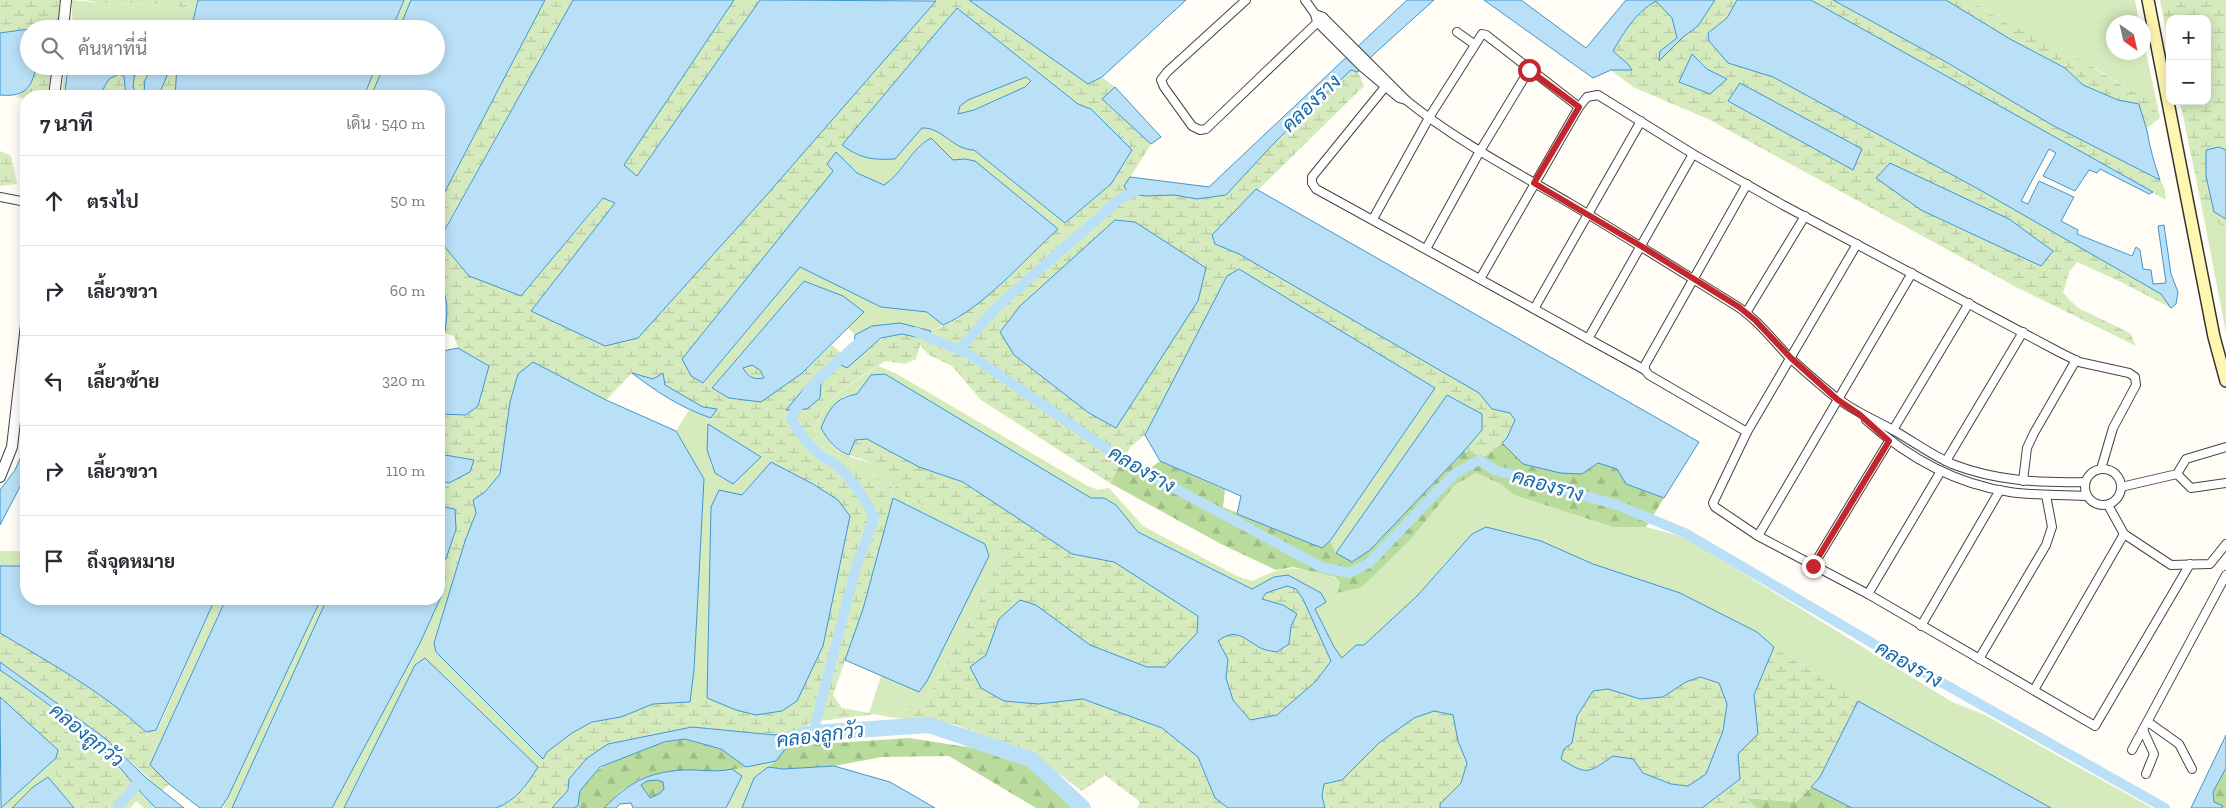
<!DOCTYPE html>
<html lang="th">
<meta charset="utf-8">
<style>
body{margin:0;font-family:"Zilla Slab",Sarabun,serif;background:#f2f2f3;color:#2b2b33}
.controls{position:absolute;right:15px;top:15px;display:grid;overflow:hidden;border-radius:10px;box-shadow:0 2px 12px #0003}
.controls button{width:45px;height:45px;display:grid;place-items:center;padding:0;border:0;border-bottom:1px solid #e1e1e2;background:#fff;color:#2b2b33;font:25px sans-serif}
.compass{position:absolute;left:2106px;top:15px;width:45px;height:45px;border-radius:50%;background:#fff;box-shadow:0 2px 12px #0003;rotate:146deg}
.stop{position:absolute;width:15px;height:15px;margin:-11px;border:4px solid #c4262e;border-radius:50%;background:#fff}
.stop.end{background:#c4262e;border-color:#fff;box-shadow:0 1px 5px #0008}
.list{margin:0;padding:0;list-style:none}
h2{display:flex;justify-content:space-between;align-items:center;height:65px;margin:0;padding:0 20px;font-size:21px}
h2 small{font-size:16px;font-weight:400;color:#7c7c81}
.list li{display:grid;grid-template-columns:32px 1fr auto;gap:15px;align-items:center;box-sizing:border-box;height:90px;padding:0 20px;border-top:1px solid #e1e1e2}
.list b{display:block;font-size:19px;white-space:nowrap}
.list em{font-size:16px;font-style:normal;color:#7c7c81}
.icon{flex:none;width:28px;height:28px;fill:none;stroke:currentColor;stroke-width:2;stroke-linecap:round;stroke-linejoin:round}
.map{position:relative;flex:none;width:2226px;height:808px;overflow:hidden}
.search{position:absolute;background:#fff;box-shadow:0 2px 12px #0003;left:20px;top:20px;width:425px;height:55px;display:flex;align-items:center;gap:12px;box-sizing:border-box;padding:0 18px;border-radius:28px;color:#7c7c81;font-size:19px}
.panel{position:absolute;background:#fff;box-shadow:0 2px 12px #0003;left:20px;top:90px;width:425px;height:515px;border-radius:20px}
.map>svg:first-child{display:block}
.grass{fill:#d5ebbd}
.forest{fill:url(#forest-firs)}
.wetland{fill:url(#wetland-marsh);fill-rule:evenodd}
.water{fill:#b9e0f7;stroke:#3f96cf;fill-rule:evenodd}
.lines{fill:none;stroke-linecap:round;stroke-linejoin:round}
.canal{stroke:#b9e0f7;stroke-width:10}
.river{stroke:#b9e0f7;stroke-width:16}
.minor-casing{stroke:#444;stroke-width:10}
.tertiary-casing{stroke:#444;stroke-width:12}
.secondary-casing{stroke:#333;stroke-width:14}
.minor{stroke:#fff;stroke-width:8}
.tertiary{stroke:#fff;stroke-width:10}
.secondary{stroke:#fff6b0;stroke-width:11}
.route{stroke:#c4262e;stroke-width:6}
.labels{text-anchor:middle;stroke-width:5;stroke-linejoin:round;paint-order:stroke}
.water-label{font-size:20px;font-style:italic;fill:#1768a6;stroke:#fff}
</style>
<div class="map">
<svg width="2226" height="808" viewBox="0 0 2226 808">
<defs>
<pattern id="forest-firs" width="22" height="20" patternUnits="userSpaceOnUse" patternTransform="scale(1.25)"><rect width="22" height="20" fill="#b9dc9c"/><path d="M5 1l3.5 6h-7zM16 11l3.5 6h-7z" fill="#9ebc85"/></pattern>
<pattern id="wetland-marsh" width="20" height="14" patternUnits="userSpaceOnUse" patternTransform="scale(1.25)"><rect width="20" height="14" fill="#d5ebbd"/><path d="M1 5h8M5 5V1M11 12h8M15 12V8" fill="none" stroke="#b6c8a1"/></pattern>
</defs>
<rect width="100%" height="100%" fill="#fffdf5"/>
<g class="grass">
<polygon points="71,0 101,3 163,4 195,9 191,29 129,29 73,25"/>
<polygon points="404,0 415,0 403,29 392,29"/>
<polygon points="1969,0 2135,0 2139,22 2114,22 2114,52 2144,52 2144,43 2160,118 2147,128 2142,118 2149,121 2133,92 2100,71 2010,25"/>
<polygon points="376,66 387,66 373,96 364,96"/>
<polygon points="1026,77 1031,81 1025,87 974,110 958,115 960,106 968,100"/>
<path d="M922,128C943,127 953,150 974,150L1065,223L1058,229L975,161L965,159L954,161L931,138C911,147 902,173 884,185L857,173L836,152L842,145L856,155L895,159Z"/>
<polygon points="2202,208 2217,223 2226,228 2226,333"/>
<path d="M800,267L881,307L927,312L943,325L931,331C900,323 885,318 855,335L847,327L863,312L804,281L712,388L703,383Z"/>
<path d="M878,366L897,374L1086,485L1098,490L1109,488L1143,526L1239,577L1252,581C1282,568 1286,565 1318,573C1327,575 1334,576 1340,582L1337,593L1361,588L1411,539L1455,485L1476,473L1501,484L1514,495L1613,527H1646L1684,537L1952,702L1983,714L2152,808H2051L1858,701L1774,647L1757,632L1680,593L1593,564L1541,541L1486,527L1447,561L1417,596L1364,645H1356L1342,658L1334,647L1315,609L1321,593L1288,575L1274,577L1252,589L1138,532L1116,505L1104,498H1091L885,374L871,375L857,394L844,396L821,428C826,436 831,447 840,452C866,466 885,457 898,493L992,540L999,554L991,579L928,697L910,706L895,718L869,713L881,676L919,692L927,681L989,556L985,544L893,498L892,486L824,449L815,441C813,403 850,385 878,366Z"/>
<polygon points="1435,388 1447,395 1336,553 1330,541"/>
<path d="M689,410L711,418C705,430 706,462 716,473C719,477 728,481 733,484L761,457L771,462L742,495L711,507L707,698L690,702L694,670L704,479L676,431Z"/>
<rect x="0" y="551" width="26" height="15"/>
<polygon points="460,564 434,643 436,652 543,759 538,767 425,658 415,665 344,808 332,808 420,643 444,590 445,575 439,574 439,565"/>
<polygon points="215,599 226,599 156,751 146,732 156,730 161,722"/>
<polygon points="321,599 327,599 232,808 223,808"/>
<polygon points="56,758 52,767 59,780 81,808 74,808 48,777 33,787 12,808 1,808"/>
<polygon points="776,761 754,778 742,808 726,808 742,776 732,769 761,762"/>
<polygon points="142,795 156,808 144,808 136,801"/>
</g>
<g class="forest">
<polygon points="1502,443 1523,464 1582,474 1598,463 1617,469 1626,484 1664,498 1646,527 1613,527 1514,495 1501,484 1476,473 1455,485 1411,539 1361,588 1337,593 1340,582 1335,577 1293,567 1276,570 1221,544 1110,483 1126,454 1149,469 1160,461 1225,490 1223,507 1322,548 1330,541 1336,553 1370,550 1464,451 1485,456"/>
<polygon points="909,738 986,750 1032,766 1075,808 1036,808 949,756 882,757 834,766 783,769 768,767 776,761 786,748 805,745"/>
<path d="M684,739L721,749L746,767L721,772L682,770L642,778L622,790L604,808H575C580,803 577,796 581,790C600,756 649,745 684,739Z"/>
<polygon points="2226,768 2226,808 2222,808 2223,806 2214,802 2213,792"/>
<polygon points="657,780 663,782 664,789 659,794 650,798 641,785 647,781"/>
<polygon points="1811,787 1852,808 1757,808 1745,798 1796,802"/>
</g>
<g class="wetland">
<polygon points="0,0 62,0 58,29 42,27 0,33"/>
<polygon points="84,0 198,0 195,9 163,4 101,3"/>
<polygon points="545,0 573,0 439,238 439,203"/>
<polygon points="734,0 760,0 637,176 623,165"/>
<path d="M934,0H969L1088,84L1102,77L1115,87L1102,99L1151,144L1125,186L1128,193L1145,196L1174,195L1197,199L1226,195L1276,141L1351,70L1358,72L1364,86L1212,235L1215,244L1239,254L1479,393L1492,409L1510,413L1515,420L1507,439L1485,456L1464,451L1482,414L1447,395L1239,269L1227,276L1145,435L1131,446L1110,483L981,400L952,366L929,355L920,345L916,359L905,364L885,361C856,381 812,401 815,441L824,449L892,486L893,498L863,609L833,695L842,708L875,714L811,722L801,731L775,735L692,727L608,744L587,758L569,779L568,790L552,808H496L510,802L524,789L547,752L572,733L592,722L621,717L653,704L690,702L707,698L736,710L842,551L850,516L838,500L813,484L761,457L708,424L717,409L703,407L654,379L632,373L606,400L533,363L518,374L510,402L500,474L485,492L473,500L476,513L465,541L460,564L439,565V559H446L456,529L455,510L439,506V480L449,483L473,460L439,454V414L466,415L489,367L458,348L454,336L443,333C446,317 451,299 439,286V240L469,276L521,296L604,198L616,203L531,311L638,338L764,198L935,2ZM957,8L1078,104L1091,109L1111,184L1058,229L987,295L956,320L931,331L925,339C918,337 909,333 901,334C880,335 859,355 841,365V353L832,345L801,374L761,402L729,398L691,376L833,171L828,164L836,152ZM1014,355L1116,428L1089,413Z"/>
<path d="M1715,0H1737L1727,18L1708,33L1728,63L1773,77L1980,190L2161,294L2171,308L2123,283L2077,262L2069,272L2063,293L2078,308L2130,333L2136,346L2016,287L1708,119L1633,87L1611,70H1631L1628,64L1613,51C1624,32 1636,12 1656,1L1672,18L1677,38L1660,51L1659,60L1683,37L1698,26ZM1692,54L1708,69L1679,82ZM1741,84L1853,170L1729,101Z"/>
<polygon points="1811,0 1833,0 1946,62 2052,125 2160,180 2164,187 2166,200"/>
<polygon points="1946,0 1969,0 2010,25 2071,54 2133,92 2145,90 2150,97 2157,114 2149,121 2142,118 2139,104 2118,100 2083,85 2065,68 2010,39"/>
<polygon points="2160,0 2226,0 2226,150 2219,147 2214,212 2226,219 2226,228 2217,223 2202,208 2180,101 2207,101 2207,19 2170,19 2170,50"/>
<path d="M36,66H54L47,96H26V99L16,97C28,89 34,80 36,66Z"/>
<polygon points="65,66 68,66 65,93 78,96 61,96"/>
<polygon points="129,66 177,66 175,96 136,96 133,86 135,71"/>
<polygon points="119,74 124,76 126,96 94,96 99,96 109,79"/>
<polygon points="0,151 11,156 17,184 0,186"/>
<path d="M752,365L760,370L764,378C753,379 749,377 742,368Z"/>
<path d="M867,439L919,467L963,482L1072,554L1114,562L1198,616L1197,633L1165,667H1147L1090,645L1036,605L999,619L986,655L1038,704L1083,699L1162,728L1198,757L1215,798L1228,808H1137L1140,802L1105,775L1082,791L1032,754L954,724L895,718L910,706L928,697L991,579L999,554L992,540L898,493C889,469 872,462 849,455L855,440Z"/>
<path d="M1287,586L1296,589L1303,599L1331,661L1316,681L1277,715L1250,720L1233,700L1226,678L1228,659L1217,640C1235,629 1244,636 1259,647L1289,644L1291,626L1283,605L1262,600L1266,593Z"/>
<path d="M0,633C44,660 110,693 144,731C149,736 152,744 156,751L150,765L169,784L162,791L106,739L0,662Z"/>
<polygon points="1774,647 1858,701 1820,777 1796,802 1746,798 1757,808 1702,808 1740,779 1738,754 1758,734 1754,695"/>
<path d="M0,670C28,689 54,710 80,731C102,751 126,770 142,795L130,808H81L59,780L52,767L58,750L0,697Z"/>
<path d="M1700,677L1719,683L1727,704L1723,731L1706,774L1688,786L1671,784L1643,773L1613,756C1587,773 1588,776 1561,759L1564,749L1572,743L1577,716L1593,691L1608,689L1640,699L1663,697L1686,682Z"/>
<polygon points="1434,711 1453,715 1458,741 1467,763 1461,783 1440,804 1440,808 1325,808 1322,796 1324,783 1342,780 1379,743 1414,718"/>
</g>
<g class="water">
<polygon points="198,0 404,0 392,29 191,29"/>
<polygon points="411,0 545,0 439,203 439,96 371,96 384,66 436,66 436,29 399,29"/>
<polygon points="573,0 734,0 624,165 637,176 760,0 936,1 764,198 638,338 605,346 531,311 615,203 603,198 521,296 469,276 439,240"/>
<polygon points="969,0 1186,0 1102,77 1088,84"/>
<polygon points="1407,0 1434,0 1374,54 1358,72 1351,70 1276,141 1226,195 1197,199 1174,195 1145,196 1128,193 1124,186 1130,177 1209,187"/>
<path d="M1484,0H1521L1586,48L1626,0H1715L1698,26L1683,37L1659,61L1660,51L1677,38L1672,18L1656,1C1636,12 1624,32 1613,51L1628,64L1632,70H1611L1593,78Z"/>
<polygon points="1737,0 1811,0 2153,192 2149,194 2100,169 2097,173 2089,170 2075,191 2043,176 2056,153 2049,149 2021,201 2028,204 2039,181 2074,197 2061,221 2078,230 2077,234 2132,256 2136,247 2140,250 2143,269 2151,270 2153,284 2166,283 2158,226 2164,225 2171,274 2178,292 2176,304 2171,308 2161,294 1980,190 1773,77 1728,63 1709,41 1708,33 1727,18"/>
<path d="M1833,0H1946L2010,39L2065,68L2083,85L2118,100L2139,104C2141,113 2145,122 2147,131C2150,148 2154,163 2160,180L2052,125L1946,62Z"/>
<path d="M957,8L1078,104L1091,109L1132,150L1111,184L1065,223L974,150C953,150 942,127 922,128L895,159C872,160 861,159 842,145ZM1026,77L1031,81L1025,87L974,110L958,114L960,106L968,100Z"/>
<path d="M29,29V66H36C32,90 23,97 0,95V33Z"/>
<polygon points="1692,54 1707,69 1727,79 1710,94 1679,82"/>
<polygon points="68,66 129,66 135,71 133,86 136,96 126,96 124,76 119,74 109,79 99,96 78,96 65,93"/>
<polygon points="177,66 376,66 364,96 175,96"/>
<polygon points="151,69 164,69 167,76 160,92 144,92 145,80"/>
<polygon points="1740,83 1862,149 1853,170 1728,101"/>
<polygon points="1115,87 1161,137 1151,144 1102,99"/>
<path d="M931,138L953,160L965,159L975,161L1058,229C1026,258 982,309 943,325L927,312L881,307L800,267L703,383L691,376L682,359L833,171L827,164L836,152L857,173L884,185C903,173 911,148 931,138Z"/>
<polygon points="2219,147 2226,150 2226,219 2214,212 2206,176 2206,150"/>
<polygon points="1890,163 2009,219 2053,251 2041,266 1921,210 1876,178"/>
<polygon points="1256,189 1699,442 1664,498 1626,484 1617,469 1598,463 1582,474 1560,473 1523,464 1502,443 1507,438 1515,420 1510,413 1492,409 1479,393 1239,254 1215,244 1212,235"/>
<polygon points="1115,220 1135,222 1206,268 1198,301 1116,428 1089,413 1014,355 1000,332 1020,306"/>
<polygon points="1239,269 1435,388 1330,541 1322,548 1237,514 1241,496 1160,461 1145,435 1227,276"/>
<path d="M804,281L843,296L864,312L801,374L761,402L729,398L712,388ZM752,365L760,370L764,378C753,380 748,377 743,368Z"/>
<path d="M439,286C454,302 443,331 443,351L458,348L489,366L478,406L466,415L439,414Z"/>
<polygon points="900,323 931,331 925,339 902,334 881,338 847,368 841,365 854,345 855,335 872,326"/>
<polygon points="533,362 606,400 676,431 704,479 694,670 690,702 653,704 621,717 592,722 572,733 547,752 543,759 436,652 434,643 465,541 476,513 473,500 485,492 500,474 510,402 518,374"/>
<path d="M632,373L653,379L663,373L665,385L703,407L717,409L711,418C681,408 657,392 632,373Z"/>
<path d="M885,374L1091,498H1104L1116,505L1138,532L1252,589L1274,577L1288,575L1321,593L1326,602L1315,609L1334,647L1342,658L1356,645H1364L1417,596L1472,534L1486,527L1541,541L1593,564L1680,593L1757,632L1774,647L1754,695L1758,734L1738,754L1740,779L1702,808H1440V804L1461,783L1467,763L1458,741L1453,715L1434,711L1414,718L1379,743L1342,780L1324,784L1322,796L1325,808H1228L1215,798L1198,757L1162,728L1083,699L1038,704L1004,701L981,688L970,667L986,655L999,619L1020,600L1036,605L1090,645L1147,667H1165L1197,633L1198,616L1114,562L1072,554L963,482L919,467L867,439L855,440L849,455C835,450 828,440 821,428C829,409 835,398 857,394L871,375ZM1287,586L1296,589L1303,599L1331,661L1316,681L1277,715L1250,720L1233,700L1226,678L1228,659L1218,641C1235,628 1242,637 1257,646C1263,650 1270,651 1277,652L1289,644L1291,626L1297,614L1283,605L1262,599L1266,593ZM1700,677L1719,683L1727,704L1723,731L1706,774L1688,786L1671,784L1643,773L1633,759L1613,756C1588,773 1588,776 1561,759L1564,749L1572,743L1577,716L1593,691L1608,689L1640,699L1663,697L1686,682Z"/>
<polygon points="821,383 820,398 807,409 786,410 806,386"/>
<polygon points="1447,395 1482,414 1482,430 1464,451 1370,550 1352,562 1336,553"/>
<polygon points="708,424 761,457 733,484 715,473 707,450"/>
<polygon points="26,445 26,480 23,481 0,525 0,490 15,470"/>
<polygon points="439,454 474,460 470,472 449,483 439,480"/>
<polygon points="771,462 813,484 838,500 850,516 823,646 797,701 782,711 756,715 736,710 707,698 711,507 719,490 742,495"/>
<polygon points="893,498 985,544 989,556 927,681 919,692 845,660 863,609"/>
<polygon points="439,506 455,509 456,529 446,559 439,559"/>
<path d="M0,566H26V599H215L156,730L146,732C103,692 50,663 0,633Z"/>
<polygon points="439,574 445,575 444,590 420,643 332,808 232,808 327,599 439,599"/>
<polygon points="226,599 321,599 228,797 221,808 200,808 169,784 150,765"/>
<path d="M425,658L538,767C526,786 517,800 496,808H344L415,665Z"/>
<path d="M0,662L106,739L145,777L184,808H156C138,792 125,771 107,754C74,723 37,695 0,670Z"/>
<polygon points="0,697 58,750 56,758 1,808"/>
<polygon points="1858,701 2051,808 1852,808 1811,787 1820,777"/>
<polygon points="692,727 774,735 801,731 807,735 805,745 786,748 776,761 746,767 721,749 685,739 664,742 600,767 580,791 578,805 575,808 552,808 568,790 569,779 587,758 608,744"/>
<polygon points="2226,735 2226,768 2213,792 2214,802 2223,806 2222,808 2191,808"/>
<polygon points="834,766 890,782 935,808 742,808 754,778 768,767 783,769"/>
<path d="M732,769L742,776L726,808H633L631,803L620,804L616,808H604C629,783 645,773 682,770C699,769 715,773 732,769ZM657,780L663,782L664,789L659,794L650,798L641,785L647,781Z"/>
<polygon points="48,777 74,808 12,808 33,787"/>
</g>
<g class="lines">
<g class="canal">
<polyline points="916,332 969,354 1126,462 1321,567 1349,573 1369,563 1454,474 1479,460 1495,470 1617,505 1685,533 1891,654 2165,808"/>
<polyline points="959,350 999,305 1120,199 1142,188"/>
<path d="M813,733L856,567L874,518C865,497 853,480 836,465C832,461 827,460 823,457C808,446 799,433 791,418L811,386L858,343"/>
<polyline points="117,808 140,780"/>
</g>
<polyline class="river" points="787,740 813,733 929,725 1032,760 1083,808"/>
<g class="minor-casing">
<g id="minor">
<polyline points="1246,0 1167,72 1161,80 1164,87 1192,126 1200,130 1206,129 1323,17"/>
<polyline points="1305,0 1315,14"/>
<polygon points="1315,14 1323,17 1406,100 1399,98 1362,67 1317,22"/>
<polyline points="1457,32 1474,44"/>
<polyline points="1385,87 1312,177 1312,183 1316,189 1645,370"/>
<path d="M1406,100C1455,140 1516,172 1571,204C1626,237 1680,271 1735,305C1756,318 1772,339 1789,357C1800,367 1811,377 1822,386C1845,407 1867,416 1893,430C1913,441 1931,455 1952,464C1996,481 2039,483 2085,482"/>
<polyline points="1747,184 1645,365 1645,370 1649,375 1747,432"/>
<polyline points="0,197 26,202"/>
<polyline points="1373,219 1430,116 1482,34 1486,35 1579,107"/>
<polyline points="1857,244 1747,432 1713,503 1715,507 1758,536 1868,594 1941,471"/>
<polyline points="1426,249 1480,151 1529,70"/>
<polyline points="1480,279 1579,107 1587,97 1598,95 1693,154 1783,205 2059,352 2079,362 2129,373 2135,377 2136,385 2113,428 2101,469"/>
<polyline points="1534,309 1641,121"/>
<polyline points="1746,313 1805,216"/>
<polyline points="1588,339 1693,154"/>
<path d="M1866,420C1907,457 1955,484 2010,492C2036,496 2061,494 2086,496"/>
<polyline points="1893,430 1969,303"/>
<polyline points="1946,461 2023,332"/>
<circle cx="2103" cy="487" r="18"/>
<polyline points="2177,474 2191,488 2226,483"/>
<polyline points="2023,481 2027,448 2034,433 2076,360"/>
<polyline points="2121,487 2177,474 2186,459 2226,447"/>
<polyline points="2108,505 2124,534 2171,565 2210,564 2226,544"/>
<polyline points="1758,536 1912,273"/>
<polyline points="1813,566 1889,441"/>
<polyline points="1868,594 2095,726 2190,564"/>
<polyline points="1921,626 2000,490"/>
<polyline points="1979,659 2046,545 2052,527 2046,495"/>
<polyline points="2034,690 2124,534"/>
<polyline points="2148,722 2179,744 2192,769"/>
<polyline points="2143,730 2154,754 2146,774"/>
<polyline points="2132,750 2226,575"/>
</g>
</g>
<g class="tertiary-casing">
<g id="tertiary">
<polyline points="63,29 66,0"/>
<polyline points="54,96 58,66"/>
<polyline points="0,477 12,447 26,325"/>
</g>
</g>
<g class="secondary-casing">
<polyline id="secondary" points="2148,0 2214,337 2226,381"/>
</g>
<use href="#minor" class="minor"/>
<use href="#tertiary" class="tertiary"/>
<use href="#secondary" class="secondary"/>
</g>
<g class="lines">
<polyline class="route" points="1529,70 1579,107 1534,183 1641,246 1739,307 1755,320 1791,358 1838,400 1859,414 1889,441 1813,566"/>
</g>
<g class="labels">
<g class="water-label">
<text transform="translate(1311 103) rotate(-44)" y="7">คลองราง</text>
<text transform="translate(1142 469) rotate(30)" y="7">คลองราง</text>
<text transform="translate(1548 485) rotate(16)" y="7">คลองราง</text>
<text transform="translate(1909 664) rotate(30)" y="7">คลองราง</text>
<text transform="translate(87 735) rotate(39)" y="7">คลองลูกวัว</text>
<text transform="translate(820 735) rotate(-7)" y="7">คลองลูกวัว</text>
</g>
</g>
</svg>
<div class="controls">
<button>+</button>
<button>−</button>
</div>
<svg class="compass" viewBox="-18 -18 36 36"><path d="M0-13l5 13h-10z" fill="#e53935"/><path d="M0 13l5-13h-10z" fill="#7c7c81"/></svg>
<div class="stop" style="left:1529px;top:70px"></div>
<div class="stop end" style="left:1813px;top:566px"></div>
<div class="search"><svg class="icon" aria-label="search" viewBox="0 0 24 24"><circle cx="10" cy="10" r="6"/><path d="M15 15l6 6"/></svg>ค้นหาที่นี่</div>
<section class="panel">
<h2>7 นาที<small>เดิน · 540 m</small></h2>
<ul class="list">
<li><svg class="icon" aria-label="ahead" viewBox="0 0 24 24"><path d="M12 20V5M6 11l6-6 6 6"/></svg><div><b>ตรงไป</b></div><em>50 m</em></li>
<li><svg class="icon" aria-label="right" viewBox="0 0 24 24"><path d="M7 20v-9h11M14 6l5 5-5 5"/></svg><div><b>เลี้ยวขวา</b></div><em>60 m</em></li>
<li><svg class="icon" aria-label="left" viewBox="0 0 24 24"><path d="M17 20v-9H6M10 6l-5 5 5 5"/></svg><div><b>เลี้ยวซ้าย</b></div><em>320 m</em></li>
<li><svg class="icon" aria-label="right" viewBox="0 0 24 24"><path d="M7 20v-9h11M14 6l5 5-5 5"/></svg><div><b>เลี้ยวขวา</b></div><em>110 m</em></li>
<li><svg class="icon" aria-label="arrive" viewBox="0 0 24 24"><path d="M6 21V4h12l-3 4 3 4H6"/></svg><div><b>ถึงจุดหมาย</b></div></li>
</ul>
</section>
</div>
